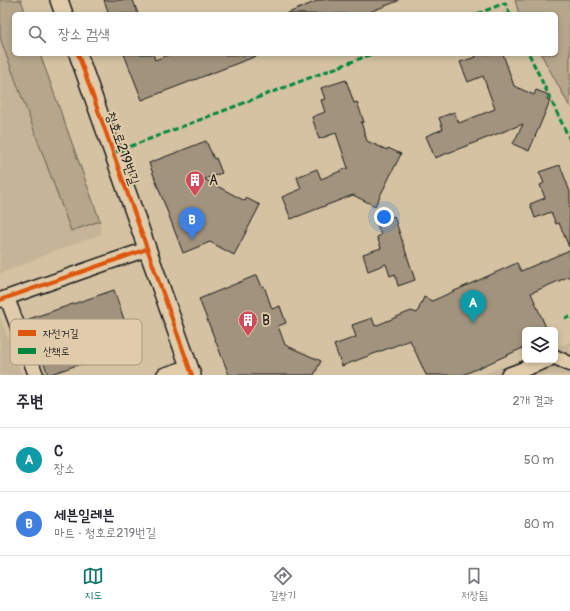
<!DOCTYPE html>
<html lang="ko">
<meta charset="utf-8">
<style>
body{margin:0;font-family:Pangolin,"Poor Story",sans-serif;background:#f2f2f3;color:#2b2b33}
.controls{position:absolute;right:12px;bottom:12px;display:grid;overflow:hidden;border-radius:6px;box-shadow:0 2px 6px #0003}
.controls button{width:36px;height:36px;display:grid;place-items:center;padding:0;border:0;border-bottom:1px solid #e1e1e2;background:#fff;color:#2b2b33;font:20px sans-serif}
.you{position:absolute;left:384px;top:217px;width:14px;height:14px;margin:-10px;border:3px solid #fff;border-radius:50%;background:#1a73e8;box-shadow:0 0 0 6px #1a73e833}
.badge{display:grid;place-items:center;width:26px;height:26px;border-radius:50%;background:#0f766e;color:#fff;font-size:13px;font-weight:700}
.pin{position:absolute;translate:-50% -33px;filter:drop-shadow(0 1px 2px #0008)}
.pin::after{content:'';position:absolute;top:21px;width:14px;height:12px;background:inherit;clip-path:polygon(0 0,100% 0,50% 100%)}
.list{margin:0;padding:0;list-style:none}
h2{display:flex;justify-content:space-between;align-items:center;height:52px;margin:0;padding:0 16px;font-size:17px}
h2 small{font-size:13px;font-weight:400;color:#7c7c81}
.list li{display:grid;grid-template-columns:26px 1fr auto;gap:12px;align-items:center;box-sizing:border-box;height:64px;padding:0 16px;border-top:1px solid #e1e1e2}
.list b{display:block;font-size:15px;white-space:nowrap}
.list p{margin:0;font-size:13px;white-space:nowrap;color:#7c7c81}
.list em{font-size:13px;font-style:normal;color:#7c7c81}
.icon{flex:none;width:22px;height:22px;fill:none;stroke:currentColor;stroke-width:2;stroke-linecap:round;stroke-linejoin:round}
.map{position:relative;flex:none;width:570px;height:375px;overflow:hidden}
.search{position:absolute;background:#fff;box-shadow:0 2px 6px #0003;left:12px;right:12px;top:12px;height:44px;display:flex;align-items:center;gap:10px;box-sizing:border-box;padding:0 14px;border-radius:6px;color:#7c7c81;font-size:15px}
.sheet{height:180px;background:#fff}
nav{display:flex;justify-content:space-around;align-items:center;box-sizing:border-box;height:56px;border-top:1px solid #e1e1e2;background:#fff;font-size:11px;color:#7c7c81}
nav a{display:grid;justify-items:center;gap:2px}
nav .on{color:#0f766e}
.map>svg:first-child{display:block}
.built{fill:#c5b497}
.green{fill:#b5a68c;stroke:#686154}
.building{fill:#a1937d;stroke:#1c1c1c}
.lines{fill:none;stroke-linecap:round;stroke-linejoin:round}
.minor-casing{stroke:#1c1c1c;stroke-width:17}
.tertiary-casing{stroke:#1c1c1c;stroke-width:20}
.minor{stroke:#e0ccab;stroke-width:14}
.tertiary{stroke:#e0ccab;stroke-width:17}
.quiet{stroke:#00873e;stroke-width:3;stroke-dasharray:6 3;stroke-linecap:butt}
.cycleway-casing{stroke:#e0ccab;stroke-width:6}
.cycleway{stroke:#de560d;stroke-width:4}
.labels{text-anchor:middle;stroke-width:3.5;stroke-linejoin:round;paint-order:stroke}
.street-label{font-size:14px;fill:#1c1c1c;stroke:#e0ccab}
.poi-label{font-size:14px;fill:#1c1c1c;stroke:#e0ccab;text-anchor:start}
.key{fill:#e0ccab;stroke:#a59780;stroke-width:1}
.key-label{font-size:11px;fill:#1c1c1c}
</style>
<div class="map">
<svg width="570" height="375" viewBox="0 0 570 375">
<rect width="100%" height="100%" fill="#d4c2a2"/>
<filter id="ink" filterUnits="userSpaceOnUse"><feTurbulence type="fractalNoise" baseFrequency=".025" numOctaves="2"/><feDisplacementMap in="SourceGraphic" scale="8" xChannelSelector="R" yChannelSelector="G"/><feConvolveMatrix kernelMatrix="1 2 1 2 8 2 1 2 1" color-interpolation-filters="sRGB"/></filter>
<g filter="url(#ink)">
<g class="built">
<polygon points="0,0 21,0 26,14 14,14 14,54 40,54 100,221 101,234 50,253 0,274"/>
<polygon points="0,318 22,375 0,375"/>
<polygon points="570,342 570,375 482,375 525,359 555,360 555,348"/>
</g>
<g class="green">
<polygon points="0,0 21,0 26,14 14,14 14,54 40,54 100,221 71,231 0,38"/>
<polygon points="515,0 570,0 570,107 541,54 556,54 556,14 519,14"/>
</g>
<g class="building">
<polygon points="104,0 133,0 138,14 109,14"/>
<polygon points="319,0 398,0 398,1 364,14 286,14"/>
<polygon points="124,54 153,54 155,60 171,54 259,55 142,100"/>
<polygon points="475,54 503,54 514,86 534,95 536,90 549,95 547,99 550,101 529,151 513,144 523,124 435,158 426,136 443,129 439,118 454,112 459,123 495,109 483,76 468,82 460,62 476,57"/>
<polygon points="346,80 354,103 357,102 364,122 361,122 367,141 387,150 388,148 401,154 375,206 353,195 291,219 282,197 301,189 297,177 317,169 321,179 348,168 336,133 319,139 312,117 325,112 321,100 325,99 321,88"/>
<polygon points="206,141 214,159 216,158 222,173 204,179 245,201 246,198 260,205 234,255 210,242 183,253 149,163"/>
<polygon points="560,165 570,192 569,247 559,223 556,224 551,212 535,218 530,204 545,198 540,185 544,183 539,172"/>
<polygon points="394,216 415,280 398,286 395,274 390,276 386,264 368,271 363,254 381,248 377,237 381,235 376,222"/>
<polygon points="570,250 570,276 531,293 547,330 525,330 525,347 463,375 426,375 410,340 342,366 334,345 356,337 352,325 372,318 375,326 411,311 417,313 424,297 432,301 517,263 521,271"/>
<polygon points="257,275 262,287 264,286 272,309 280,306 286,323 278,326 285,345 321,361 314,375 229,375 199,299"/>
<polygon points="114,290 133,346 48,375 29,319"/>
</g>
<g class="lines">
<g class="minor-casing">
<g id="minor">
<polyline points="7,298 36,375"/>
<polyline points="0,300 147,249"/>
<polyline points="555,357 570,364"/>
<polyline points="164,375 189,367"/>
<polyline points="508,375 548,360"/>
</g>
</g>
<g class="tertiary-casing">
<g id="tertiary">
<polyline points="59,0 64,14"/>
<polyline points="78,54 192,375"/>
</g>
</g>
<use href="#minor" class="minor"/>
<use href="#tertiary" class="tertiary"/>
<g class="quiet">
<polyline points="477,14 505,3 510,14"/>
<polyline points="529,54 570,140"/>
<polyline points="113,153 372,54"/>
<polyline points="565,318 570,317"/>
</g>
<g class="cycleway-casing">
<g id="cycleway">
<polyline points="78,54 192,375"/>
<polyline points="0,300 147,249"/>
</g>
</g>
<use href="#cycleway" class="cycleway"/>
</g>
</g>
<defs>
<g id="building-pin" transform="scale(1)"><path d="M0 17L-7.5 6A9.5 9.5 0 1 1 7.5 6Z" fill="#d1495b" stroke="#e0ccab"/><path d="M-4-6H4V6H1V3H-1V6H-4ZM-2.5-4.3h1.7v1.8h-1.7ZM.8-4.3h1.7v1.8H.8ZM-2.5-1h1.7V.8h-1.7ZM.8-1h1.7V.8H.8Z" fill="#fff"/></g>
</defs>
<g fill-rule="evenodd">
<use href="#building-pin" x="195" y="180"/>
<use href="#building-pin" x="248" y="320"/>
</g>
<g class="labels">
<g class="street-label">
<text transform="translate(123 148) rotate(71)" y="5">청호로219번길</text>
</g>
<g class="poi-label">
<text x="209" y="185">A</text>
<text x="262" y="325">B</text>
</g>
</g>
<rect x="10" y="319" width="132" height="46" rx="6" class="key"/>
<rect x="18" y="330" width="18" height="6" fill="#de560d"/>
<rect x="18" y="348" width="18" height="6" fill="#00873e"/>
<g class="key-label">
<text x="43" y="337">자전거길</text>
<text x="43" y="355">산책로</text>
</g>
</svg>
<div class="controls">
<button><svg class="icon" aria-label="layers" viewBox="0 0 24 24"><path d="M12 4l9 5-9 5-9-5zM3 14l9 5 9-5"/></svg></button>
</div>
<div class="you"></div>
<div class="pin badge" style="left:473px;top:323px;background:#0f9aa8">A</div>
<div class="pin badge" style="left:192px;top:240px;background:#3f7fe0">B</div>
<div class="search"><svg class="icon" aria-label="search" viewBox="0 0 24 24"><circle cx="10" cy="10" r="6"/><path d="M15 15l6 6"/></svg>장소 검색</div>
</div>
<section class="sheet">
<h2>주변<small>2개 결과</small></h2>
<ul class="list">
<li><span class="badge" style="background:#0f9aa8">A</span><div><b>C</b><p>장소</p></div><em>50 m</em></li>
<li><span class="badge" style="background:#3f7fe0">B</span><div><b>세븐일레븐</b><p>마트 · 청호로219번길</p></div><em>80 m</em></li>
</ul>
</section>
<nav>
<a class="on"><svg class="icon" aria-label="map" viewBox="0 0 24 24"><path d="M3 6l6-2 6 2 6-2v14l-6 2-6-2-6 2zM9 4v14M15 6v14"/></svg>지도</a>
<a><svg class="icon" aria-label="directions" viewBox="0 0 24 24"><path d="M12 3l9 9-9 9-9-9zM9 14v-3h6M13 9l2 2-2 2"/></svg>길찾기</a>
<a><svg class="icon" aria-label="saved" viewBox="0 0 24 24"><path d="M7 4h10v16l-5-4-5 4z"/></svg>저장됨</a>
</nav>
